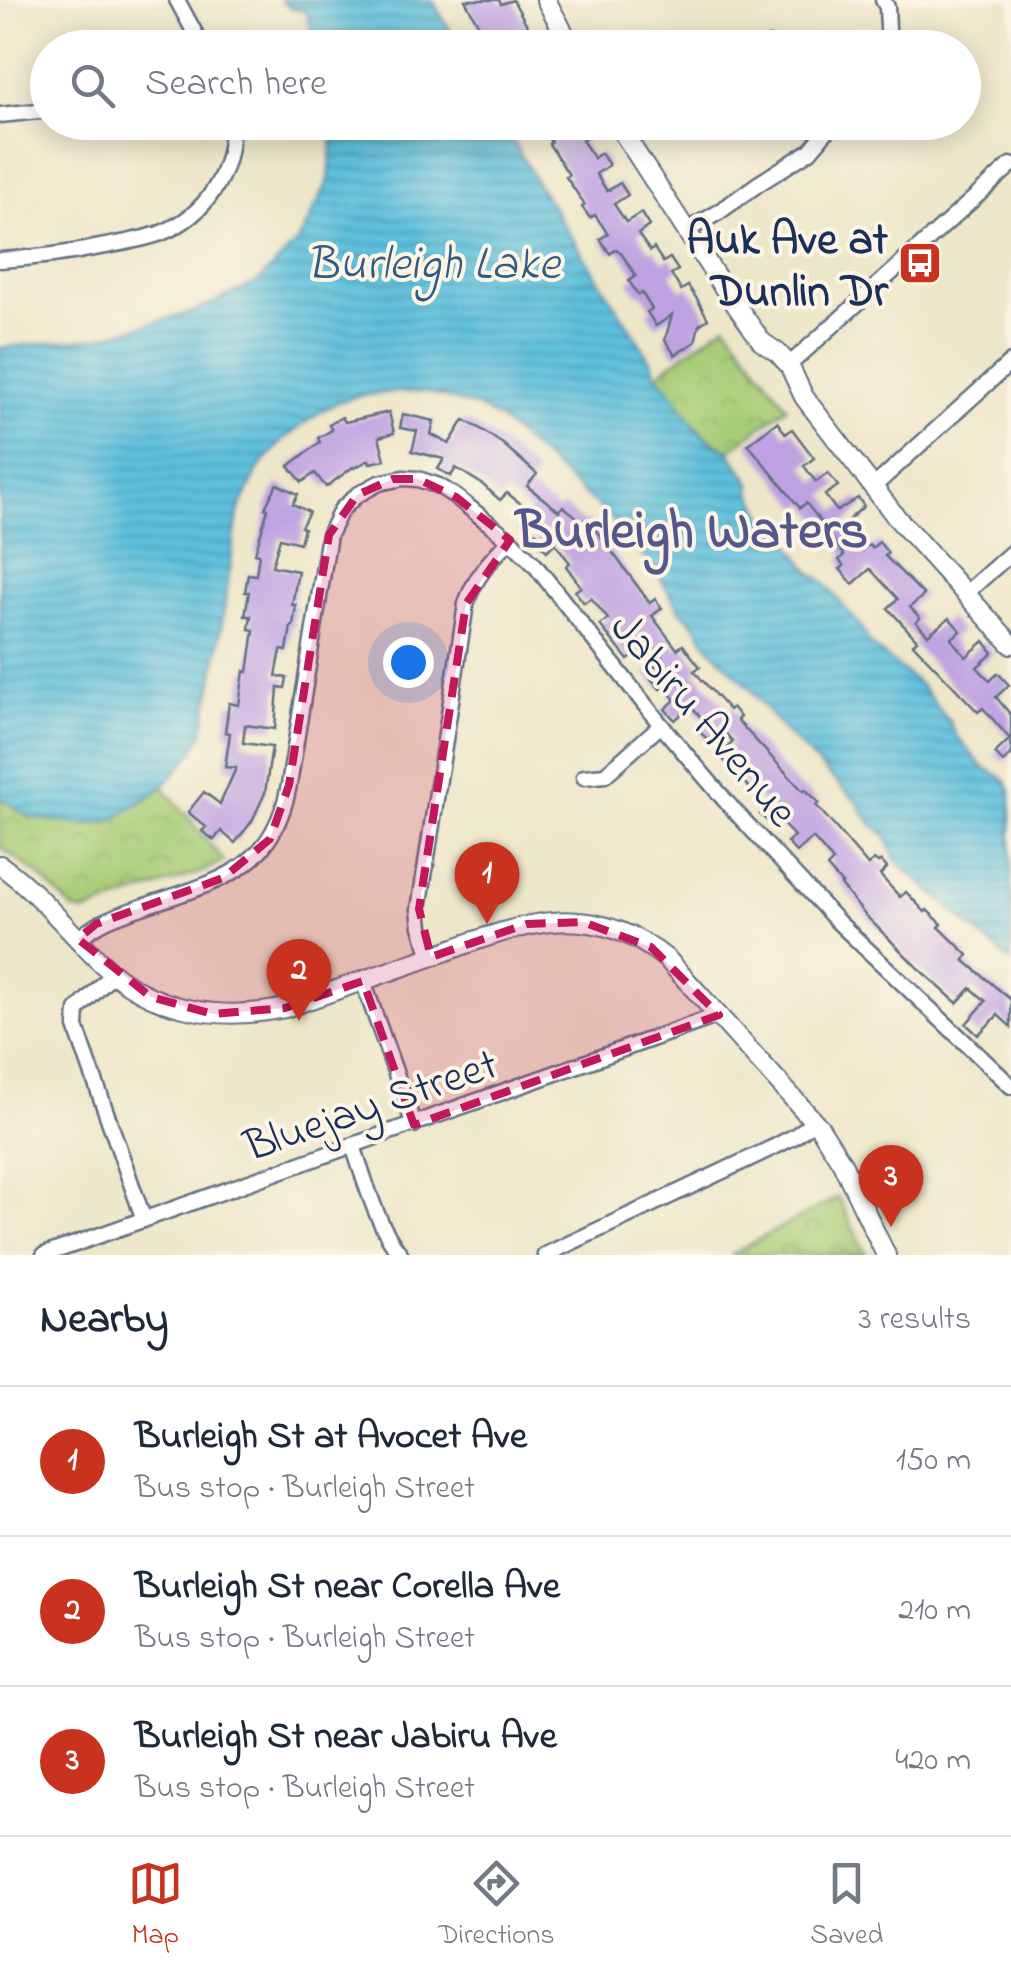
<!DOCTYPE html>
<meta charset="utf-8">
<style>
body{margin:0;font-family:"Indie Flower",sans-serif;background:#f2f2f3;color:#1f2937}
.you{position:absolute;left:408px;top:662px;width:35px;height:35px;margin:-25px;border:8px solid #fff;border-radius:50%;background:#1a73e8;box-shadow:0 0 0 15px #1a73e833}
.badge{display:grid;place-items:center;width:65px;height:65px;border-radius:50%;background:#c8321e;color:#fff;font-size:32px;font-weight:700}
.pin{position:absolute;translate:-50% -82px;filter:drop-shadow(0 2px 5px #0008)}
.pin::after{content:'';position:absolute;top:52px;width:35px;height:30px;background:inherit;clip-path:polygon(0 0,100% 0,50% 100%)}
.list{margin:0;padding:0;list-style:none}
h2{display:flex;justify-content:space-between;align-items:center;height:130px;margin:0;padding:0 40px;font-size:42px}
h2 small{font-size:32px;font-weight:400;color:#747a83}
.list li{display:grid;grid-template-columns:65px 1fr auto;gap:30px;align-items:center;box-sizing:border-box;height:150px;padding:0 40px;border-top:2px solid #e0e1e3}
.list b{display:block;font-size:38px;white-space:nowrap}
.list p{margin:0;font-size:32px;white-space:nowrap;color:#747a83}
.list em{font-size:32px;font-style:normal;color:#747a83}
.icon{flex:none;width:55px;height:55px;fill:none;stroke:currentColor;stroke-width:2;stroke-linecap:round;stroke-linejoin:round}
.map{position:relative;flex:none;width:1011px;height:1255px;overflow:hidden}
.search{position:absolute;background:#fff;box-shadow:0 5px 25px #0003;left:30px;right:30px;top:30px;height:110px;display:flex;align-items:center;gap:25px;box-sizing:border-box;padding:0 35px;border-radius:55px;color:#747a83;font-size:38px}
.sheet{height:580px;background:#fff}
nav{display:flex;justify-content:space-around;align-items:center;box-sizing:border-box;height:140px;border-top:2px solid #e0e1e3;background:#fff;font-size:28px;color:#747a83}
nav a{display:grid;justify-items:center;gap:5px}
nav .on{color:#c8321e}
.map>svg:first-child{display:block}
.park{fill:url(#park-crowns);stroke:#627e6a;stroke-width:2.5}
.water{fill:url(#water-rules);stroke:#3d789e;stroke-width:2.5}
.building{fill:#bea2e2}
.lines{fill:none;stroke-linecap:round;stroke-linejoin:round}
.minor-casing{stroke:#646f83;stroke-width:19}
.tertiary-casing{stroke:#646f83;stroke-width:22}
.minor{stroke:#fff;stroke-width:14}
.tertiary{stroke:#fff;stroke-width:18}
.marked{fill:#c2185b;fill-opacity:0.2;stroke:#c2185b;stroke-width:8;stroke-dasharray:20 12;stroke-linejoin:round}
.labels{text-anchor:middle;stroke-width:8;stroke-linejoin:round;paint-order:stroke}
.poi-label{font-size:45px;font-weight:bold;fill:#1b2f5e;stroke:#fcf5e5;text-anchor:end}
.street-label{font-size:45px;fill:#1b2f5e;stroke:#fcf5e5}
.water-label{font-size:48px;font-style:italic;fill:#2f5b84;stroke:#fcf5e5}
.district-label{font-size:55px;font-weight:bold;fill:#54578c;stroke:#fcf5e5}
</style>
<div class="map">
<svg width="1011" height="1255" viewBox="0 0 1011 1255">
<defs>
<pattern id="park-crowns" width="20" height="18" patternUnits="userSpaceOnUse" patternTransform="scale(2.5)"><rect width="20" height="18" fill="#a8cd77"/><path d="M2 6a3 3 0 1 1 6 0M12 15a3 3 0 1 1 6 0" fill="none" stroke="#90b069"/></pattern>
<pattern id="water-rules" width="6" height="5" patternUnits="userSpaceOnUse" patternTransform="scale(2.5)"><rect width="6" height="5" fill="#5fc1dd"/><path d="M0 2.5h6" fill="none" stroke="#4e9db6"/></pattern>
</defs>
<rect width="100%" height="100%" fill="#fcf5e5"/>
<filter id="ink" filterUnits="userSpaceOnUse"><feTurbulence type="fractalNoise" baseFrequency=".01" numOctaves="2"/><feDisplacementMap in="SourceGraphic" scale="20" xChannelSelector="R" yChannelSelector="G"/><feConvolveMatrix kernelMatrix="1 2 1 2 8 2 1 2 1" color-interpolation-filters="sRGB"/></filter>
<filter id="wash" filterUnits="userSpaceOnUse"><feTurbulence type="fractalNoise" baseFrequency=".0048" numOctaves="4" result="noise"/><feDisplacementMap in="SourceGraphic" scale="40" xChannelSelector="R" yChannelSelector="G"/><feGaussianBlur stdDeviation="2.25" result="paint"/><feColorMatrix in="noise" values="0 0 0 0 0 0 0 0 0 0 0 0 0 0 0 0 0 1.4 0 .05"/><feComposite in="paint" operator="in"/></filter>
<g filter="url(#wash)">
<rect width="100%" height="100%" fill="#ede6c8"/>
<g class="park">
<path d="M726,324L787,407L729,451C689,432 684,404 656,375Z"/>
<polygon points="163,787 224,861 204,871 85,912 73,909 39,875 0,847 0,798 30,817 113,820"/>
<polygon points="838,1197 866,1255 730,1255"/>
</g>
<g class="water">
<polygon points="281,0 432,0 460,47 320,47 308,22 308,15 305,11 290,8"/>
<polygon points="334,123 503,123 540,188 653,364 656,375 671,391 698,431 715,444 729,451 751,483 751,491 768,524 790,544 812,574 821,579 861,627 870,644 921,686 950,723 955,734 983,767 1004,779 1011,791 1011,962 895,860 887,836 872,825 857,802 785,732 744,682 708,646 697,627 680,610 652,565 630,543 610,517 500,420 477,407 427,392 393,392 358,396 338,402 320,412 283,440 259,468 238,513 215,671 202,736 192,753 163,787 113,820 84,825 30,817 0,798 0,348 97,338 193,312 258,282 299,240 329,180"/>
</g>
<g id="blocks">
<g class="building">
<polygon points="465,0 499,0 501,4 513,0 528,27 509,37 514,48 491,48"/>
<polygon points="539,122 583,122 591,134 582,140 594,158 601,153 609,165 596,174 607,191 620,183 628,195 614,204 626,222 641,213 649,226 638,234 650,251 654,248 663,262 670,258 678,270 671,274 681,290 688,286 697,299 708,319 699,325 695,342 675,355 665,340 672,315 656,326 647,312 652,309 642,293 638,295 629,281 636,276 621,253 616,249 610,254 600,239 608,234 595,215 590,218 582,207 585,205 566,177 569,175 549,144 551,142"/>
<polygon points="389,412 394,433 379,437 385,460 370,463 369,460 354,468 353,467 326,487 315,473 302,482 289,466 320,442 318,438 332,430 329,425 342,417 345,422"/>
<polygon points="403,414 434,421 431,434 449,444 464,420 479,428 503,444 537,474 527,486 559,511 563,506 584,523 590,522 650,603 655,599 662,608 652,616 677,649 683,645 700,667 694,671 729,710 732,707 740,717 737,720 803,791 805,789 819,803 816,805 868,865 874,860 878,863 881,861 887,868 880,875 900,897 906,892 925,912 927,910 942,924 939,927 968,955 964,960 1011,1000 1011,1027 998,1015 978,1035 966,1024 986,1001 971,988 957,1003 918,968 865,915 841,885 842,884 827,867 833,861 813,838 796,852 787,842 794,836 777,818 770,824 760,814 767,807 719,755 733,742 721,728 708,740 697,729 705,722 691,706 675,720 665,709 675,700 664,686 660,689 646,673 664,660 651,643 628,660 600,625 608,619 591,598 584,603 575,591 581,587 566,566 570,563 555,543 547,551 535,540 539,535 522,522 530,511 507,493 500,500 482,484 456,468 451,476 438,469 444,459 412,451 417,431 400,428"/>
<polygon points="777,422 786,434 792,429 814,458 804,466 816,482 828,473 838,486 825,495 837,511 858,498 864,506 843,525 862,550 869,545 872,548 879,542 888,553 885,556 924,595 910,607 920,618 916,622 928,635 949,618 961,631 951,639 966,657 984,641 993,653 977,667 990,681 998,673 1009,685 996,697 1011,715 1011,755 1003,762 995,753 1010,739 983,708 978,712 913,644 917,640 888,608 898,599 870,569 853,584 840,569 844,566 839,560 844,555 828,533 822,538 814,528 821,522 806,503 800,508 748,444"/>
<polygon points="277,484 298,494 293,504 309,512 301,527 304,528 300,543 280,538 272,566 298,571 292,605 296,605 293,626 291,626 287,651 281,650 276,676 287,678 285,688 278,687 275,729 245,725 243,743 272,747 265,793 252,821 235,843 221,831 214,840 202,831 206,827 188,812 204,792 220,804 236,768 225,767 230,733 225,732 229,703 239,705 244,671 248,672 254,630 249,629 251,616 245,616 249,592 245,592 248,574 256,575 259,554 255,553 268,509 265,508"/>
</g>
</g>
</g>
<g filter="url(#ink)">
<use href="#blocks" fill-opacity="0" stroke="#646f83" stroke-width="2.5"/>
<g class="lines">
<g class="minor-casing">
<g id="minor">
<polyline points="177,0 203,48"/>
<polyline points="883,0 887,7 889,48"/>
<polyline points="769,45 770,48"/>
<polyline points="0,115 48,110"/>
<polyline points="686,231 719,212 758,184 810,151 825,133 838,122"/>
<path d="M0,260C34,258 67,254 100,247C121,243 142,240 161,233C207,215 234,171 231,122"/>
<polyline points="789,365 1011,165"/>
<polyline points="872,488 1011,362"/>
<polyline points="965,594 1011,553"/>
<polyline points="584,777 605,775 661,725"/>
<path d="M78,939C98,922 115,916 139,908C215,881 272,875 289,785L329,535L341,510L357,495L379,483L403,478L418,479L439,486L456,497L510,540L534,564L661,725L729,805L838,922L1011,1086"/>
<path d="M431,956L421,927L419,909L466,604C474,578 491,559 510,540"/>
<polyline points="113,974 77,1010 76,1027 144,1220"/>
<polyline points="363,981 414,1125"/>
<path d="M353,1146C366,1183 376,1224 401,1255"/>
<polyline points="44,1255 719,1015"/>
<polyline points="545,1255 776,1146 795,1136 815,1121"/>
</g>
</g>
<g class="tertiary-casing">
<g id="tertiary">
<polyline points="546,0 572,48"/>
<polyline points="616,122 719,281 762,342 778,353 789,365 804,397 897,518 1011,644"/>
<path d="M0,865C38,892 67,929 100,962C150,1011 219,1022 285,1008C334,991 382,974 430,957C517,926 586,894 668,960L820,1128L842,1163L886,1255"/>
</g>
</g>
<use href="#minor" class="minor"/>
<use href="#tertiary" class="tertiary"/>
</g>
</g>
<path class="marked" d="M393,479H418L456,497L510,540L466,604L419,909L431,957L527,924L583,922L651,947L719,1015L414,1125L363,981L285,1008L213,1014L151,997L78,939L96,924L223,878L270,839L289,785L329,535L357,495Z"/>
<defs>
<g id="bus-square" transform="scale(2.25)"><rect x="-9" y="-9" width="18" height="18" rx="4" fill="#c8321e" stroke="#fcf5e5"/><path d="M-5-6H5V4H4V6H2V4H-2V6H-4V4H-5ZM-3.5-4V0h7V-4ZM-3.5 1.2v1.5H-2V1.2ZM2 1.2v1.5H3.5V1.2Z" fill="#fff"/></g>
</defs>
<g fill-rule="evenodd">
<use href="#bus-square" x="920" y="263"/>
</g>
<g class="labels">
<g class="poi-label">
<text x="888" y="253">Auk Ave at<tspan x="888" dy="52">Dunlin Dr</tspan></text>
</g>
<g class="street-label">
<text transform="translate(706 718) rotate(50)" y="16">Jabiru Avenue</text>
<text transform="translate(370 1103) rotate(-19)" y="16">Bluejay Street</text>
</g>
<g class="water-label">
<text x="433" y="278">Burleigh Lake</text>
</g>
<g class="district-label">
<text x="692" y="547">Burleigh Waters</text>
</g>
</g>
</svg>
<div class="you"></div>
<div class="pin badge" style="left:487px;top:924px">1</div>
<div class="pin badge" style="left:299px;top:1021px">2</div>
<div class="pin badge" style="left:891px;top:1227px">3</div>
<div class="search"><svg class="icon" aria-label="search" viewBox="0 0 24 24"><circle cx="10" cy="10" r="6"/><path d="M15 15l6 6"/></svg>Search here</div>
</div>
<section class="sheet">
<h2>Nearby<small>3 results</small></h2>
<ul class="list">
<li><span class="badge">1</span><div><b>Burleigh St at Avocet Ave</b><p>Bus stop · Burleigh Street</p></div><em>150 m</em></li>
<li><span class="badge">2</span><div><b>Burleigh St near Corella Ave</b><p>Bus stop · Burleigh Street</p></div><em>210 m</em></li>
<li><span class="badge">3</span><div><b>Burleigh St near Jabiru Ave</b><p>Bus stop · Burleigh Street</p></div><em>420 m</em></li>
</ul>
</section>
<nav>
<a class="on"><svg class="icon" aria-label="map" viewBox="0 0 24 24"><path d="M3 6l6-2 6 2 6-2v14l-6 2-6-2-6 2zM9 4v14M15 6v14"/></svg>Map</a>
<a><svg class="icon" aria-label="directions" viewBox="0 0 24 24"><path d="M12 3l9 9-9 9-9-9zM9 14v-3h6M13 9l2 2-2 2"/></svg>Directions</a>
<a><svg class="icon" aria-label="saved" viewBox="0 0 24 24"><path d="M7 4h10v16l-5-4-5 4z"/></svg>Saved</a>
</nav>
